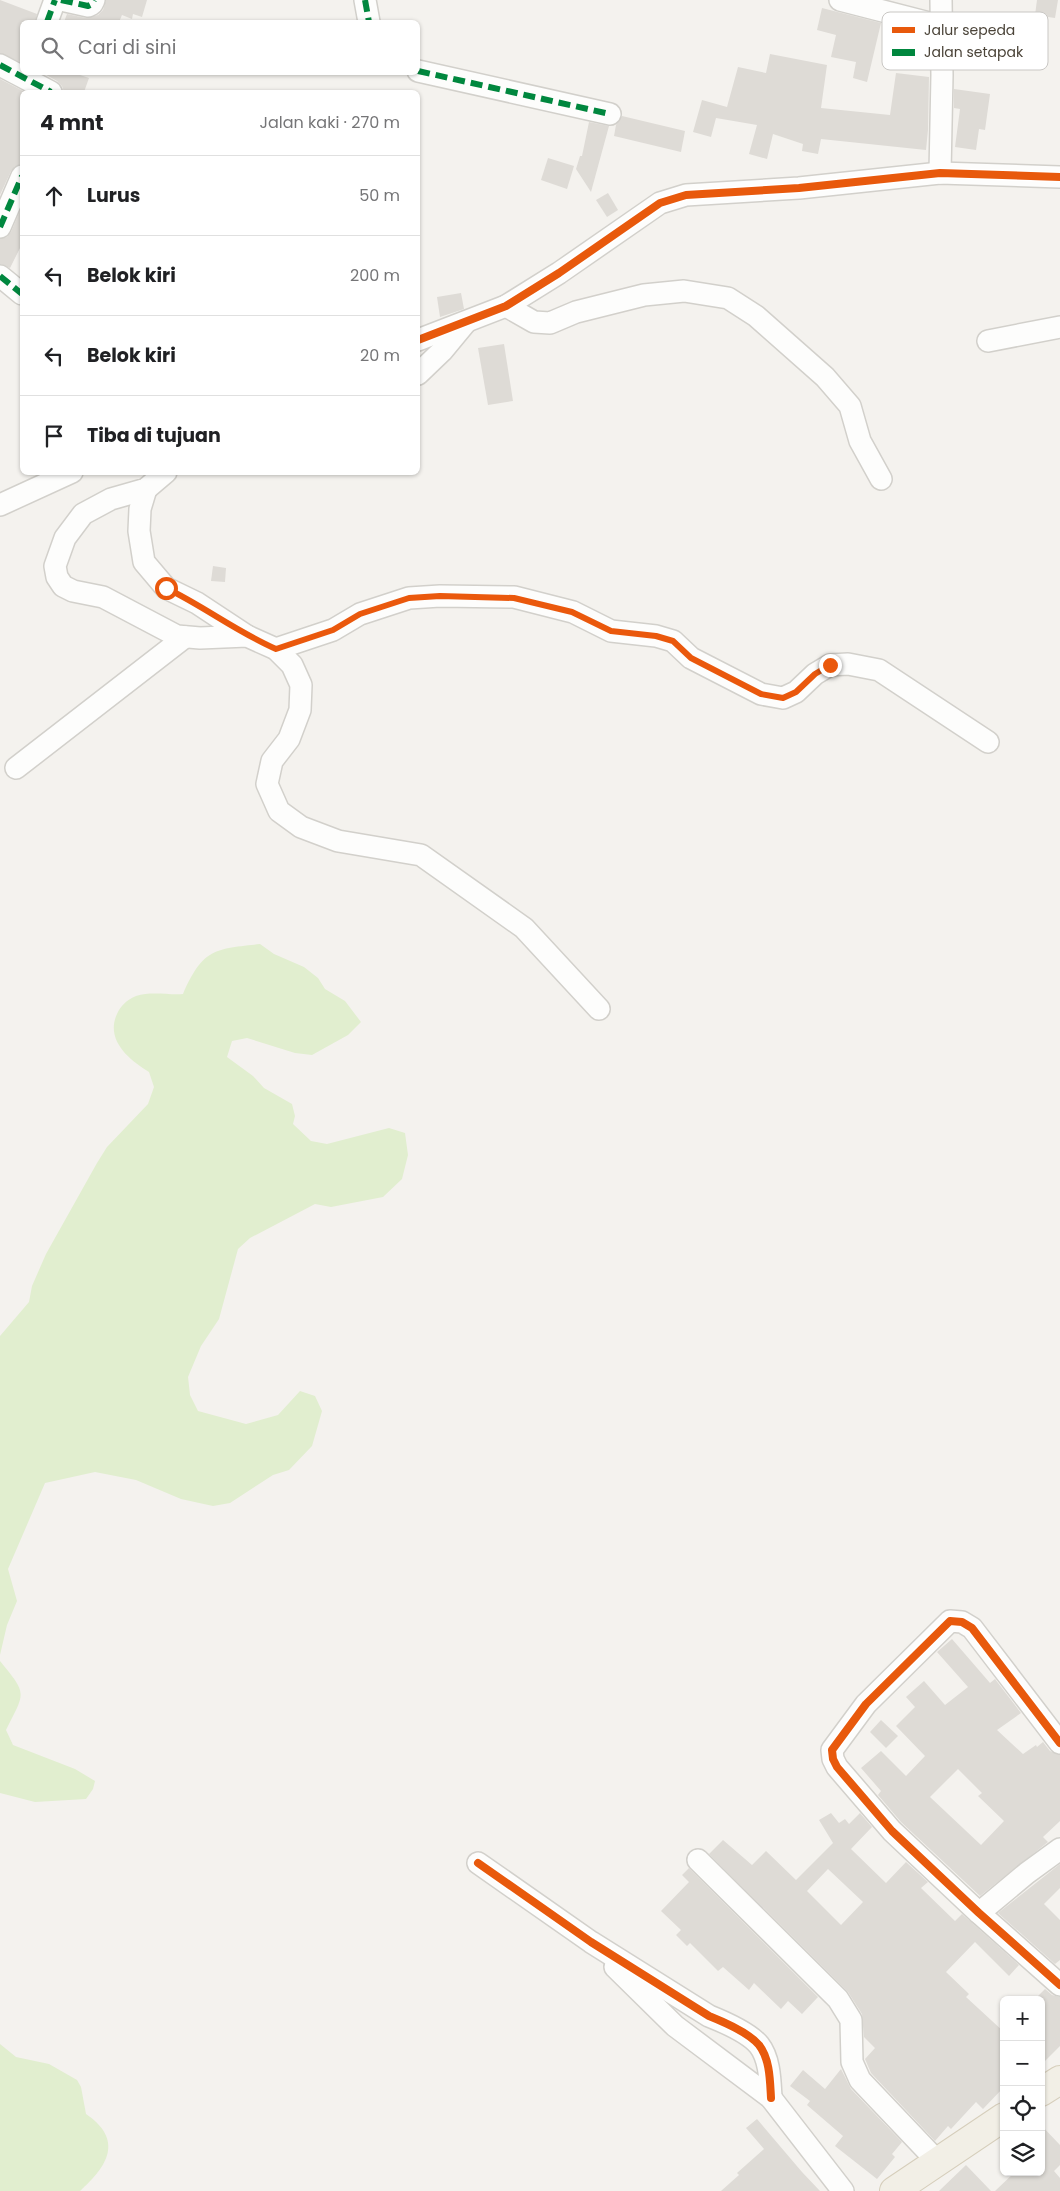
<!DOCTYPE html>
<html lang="id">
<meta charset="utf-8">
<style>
body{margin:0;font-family:Poppins,sans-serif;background:#f2f2f2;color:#202124}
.controls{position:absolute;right:15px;bottom:15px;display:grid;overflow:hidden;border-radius:8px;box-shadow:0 1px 4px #0004}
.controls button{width:45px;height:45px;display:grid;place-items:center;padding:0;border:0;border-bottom:1px solid #e0e0e0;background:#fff;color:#202124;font:25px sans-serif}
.stop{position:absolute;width:15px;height:15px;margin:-11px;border:4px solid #ea580c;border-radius:50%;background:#fff}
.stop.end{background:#ea580c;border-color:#fff;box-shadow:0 1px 5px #0008}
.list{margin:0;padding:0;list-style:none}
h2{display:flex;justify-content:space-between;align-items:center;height:65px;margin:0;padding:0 20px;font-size:21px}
h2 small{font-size:16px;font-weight:400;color:#757577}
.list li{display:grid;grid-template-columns:32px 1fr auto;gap:15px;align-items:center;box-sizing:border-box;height:80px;padding:0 20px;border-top:1px solid #e0e0e0}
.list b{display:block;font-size:19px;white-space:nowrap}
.list em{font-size:16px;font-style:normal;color:#757577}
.icon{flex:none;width:28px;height:28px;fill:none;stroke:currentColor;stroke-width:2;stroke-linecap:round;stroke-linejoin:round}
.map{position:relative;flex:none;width:1060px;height:2191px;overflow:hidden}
.search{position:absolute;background:#fff;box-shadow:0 1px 4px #0004;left:20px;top:20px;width:400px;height:55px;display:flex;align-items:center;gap:12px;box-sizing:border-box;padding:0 18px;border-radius:8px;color:#757577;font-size:19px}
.panel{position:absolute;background:#fff;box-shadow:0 1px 4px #0004;left:20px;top:90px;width:400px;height:385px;border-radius:8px}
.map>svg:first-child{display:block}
.green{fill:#e1eecf}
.building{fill:#dedbd6;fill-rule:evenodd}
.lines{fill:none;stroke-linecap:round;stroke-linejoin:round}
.minor-casing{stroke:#d2d0cb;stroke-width:24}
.major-casing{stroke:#d6cebb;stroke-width:30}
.minor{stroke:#fdfdfc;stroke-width:21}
.major{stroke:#f2efe6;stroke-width:28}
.quiet{stroke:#00873e;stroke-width:6;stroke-dasharray:12 6;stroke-linecap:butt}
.cycleway-casing{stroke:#fff;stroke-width:11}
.cycleway{stroke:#e8590c;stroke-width:8}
.route{stroke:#ea580c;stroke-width:6}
.key{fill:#fff;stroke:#c9c7c4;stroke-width:1}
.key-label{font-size:14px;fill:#4b4439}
</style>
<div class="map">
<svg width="1060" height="2191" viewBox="0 0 1060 2191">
<rect width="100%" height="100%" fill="#f4f2ee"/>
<g class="green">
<path d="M260,944L274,954L304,967L318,978L325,989L345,1001L361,1022L348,1035L312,1055L295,1053L247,1038L232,1041L227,1057L253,1076L264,1088L292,1104L295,1116L293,1124L311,1141L327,1144L389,1128L405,1133L408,1155L402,1179L383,1197L331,1207L315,1204L250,1238L238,1249L219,1319L201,1346L188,1377L190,1395L198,1411L246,1424L278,1415L300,1391L315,1396L322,1411L312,1446L289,1470L273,1475L230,1503L213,1506L181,1499L136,1480L95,1472L45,1483L8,1569L17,1601L7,1625L0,1655V1336L29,1302L32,1286L46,1254L97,1163L107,1147L148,1104L154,1087L149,1072C129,1060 105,1040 117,1014C121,1005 127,1000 136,996C151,991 167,995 183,994C203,949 213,949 260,944Z"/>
<path d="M0,1661C28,1695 25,1692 6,1730L13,1745L75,1769L95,1781L93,1789L86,1799L35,1802L0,1793Z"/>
<path d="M0,2044L16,2057L49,2064L77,2080L81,2087L86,2114C124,2140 108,2166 80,2191H0Z"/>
</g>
<g class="building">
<polygon points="0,0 37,14 35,22 22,22 22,63 0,53"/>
<polygon points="106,0 147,0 142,17 133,14 132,19 122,15 119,22 64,22 67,14 86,18 98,15 103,10"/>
<polygon points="1037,0 1058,0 1055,18 1035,15"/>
<polygon points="822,8 881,23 867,82 853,78 856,62 831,57 836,35 817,30"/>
<polygon points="770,54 827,65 821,108 890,115 896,73 929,77 928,130 926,150 821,139 818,154 802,151 803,144 773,134 767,159 749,154 757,125 716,118 711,137 693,132 702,100 727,107 738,67 766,73"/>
<polygon points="41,72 71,72 89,78 84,92 64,92 62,86 57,81"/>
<polygon points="0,79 25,92 22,92 22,164 15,166 11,171 0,195"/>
<polygon points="954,89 990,94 985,130 979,129 976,150 955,147 960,109 954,108"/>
<polygon points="622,116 685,131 681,152 614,136 616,125"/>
<polygon points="589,122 609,126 591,192 576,169 580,156 582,156"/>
<polygon points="548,158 574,166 567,189 541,180"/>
<polygon points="608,193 618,210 607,217 596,200"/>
<polygon points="22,206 22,244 10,268 0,264 0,239 7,237 11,232"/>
<polygon points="461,293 464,309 440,317 437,297"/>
<polygon points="504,344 513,401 488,405 478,348"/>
<polygon points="213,566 226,568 225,582 211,581"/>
<path d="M952,1639L990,1683L995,1679L1021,1713L997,1730L1023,1754L1036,1745L1037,1747L1043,1742L1050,1751L1060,1755V1821L1043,1837L1048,1842L980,1896L901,1822L878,1795L881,1791L861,1768L881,1751L906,1776L925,1756L896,1726L915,1707L906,1697L924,1681L945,1705L968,1687L937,1652ZM958,1769L982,1793L978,1796L1004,1821L981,1845L930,1797Z"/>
<polygon points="881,1720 898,1736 886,1748 870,1732"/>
<path d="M831,1813L839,1823L845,1819L849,1824L860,1813L872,1827L851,1849L886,1883L906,1862L928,1882L921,1888L955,1921L962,1914L1019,1965L1009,1976L975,1942L946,1972L969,1994L966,1997L1004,2032V2087L983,2109L976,2102L951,2129L948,2126L935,2141L871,2073L865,2059L875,2048L864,2037L862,2014L848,1992L709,1854L723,1840L752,1865L766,1851L796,1880L833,1843L819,1820ZM828,1869L863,1902L841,1925L807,1891Z"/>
<polygon points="1060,1864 1060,1888 1044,1904 1060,1920 1060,1960 1055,1964 998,1913"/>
<polygon points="689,1868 818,1997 802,2014 788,2001 781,2009 754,1983 749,1990 723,1967 718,1971 690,1943 687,1946 676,1935 681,1930 661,1911 689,1882 682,1875"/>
<polygon points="1045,1989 1052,1995 1060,1997 1060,2046 1041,2065 1041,2000 1038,1996"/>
<polygon points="841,2069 851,2089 902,2142 892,2154 895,2157 877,2179 835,2146 843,2136 807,2105 810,2101 790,2086 803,2070 825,2089"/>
<polygon points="757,2119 802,2172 820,2191 721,2191 739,2175 737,2173 764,2149 746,2128"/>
<polygon points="1041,2125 1060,2145 1060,2165 1054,2171 1060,2178 1060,2191 995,2191 1015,2172 1041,2172"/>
<polygon points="966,2165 991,2191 939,2191"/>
</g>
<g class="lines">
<g class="minor-casing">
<g id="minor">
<polyline points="61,0 88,6 92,4 94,0"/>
<polyline points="365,0 369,22"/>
<polyline points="840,0 941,26"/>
<polyline points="47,22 55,0"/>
<polyline points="0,65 51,92"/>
<polyline points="418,71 610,114"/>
<polyline points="940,173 942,75 941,0"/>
<polyline points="0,227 22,176"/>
<polyline points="0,276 22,294"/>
<polyline points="506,306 534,322 550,323 576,312 644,295 684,291 728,298 756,316 825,377 850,406 860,441 881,479"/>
<polyline points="418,340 506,306 559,273 660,203 686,195 799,188 940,173 1060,177"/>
<polyline points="988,341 1060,327"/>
<polyline points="418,374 442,351 466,322"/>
<polyline points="166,472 146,489 111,499 83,514 65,538 55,566 57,577 63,586 73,591 103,597 177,636 200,638 247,636 276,649 292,665 301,685 300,710 289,739 272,761 267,784 279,811 301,827 338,841 421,855 524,928 599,1009"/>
<polyline points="146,489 140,509 139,531 144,562 166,588 197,603 247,636"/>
<polyline points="0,505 72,472"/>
<polyline points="276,649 333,630 360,614 409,598 440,596 514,597 573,612 611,631 656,636 673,641 691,658 761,694 783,698 796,692 815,674 830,665 848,664 879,670 988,742"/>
<polyline points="16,768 185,637"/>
<polyline points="1060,1743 972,1628 962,1622 950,1621 866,1704 832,1750 833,1759 837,1767 892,1831 979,1913 1060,1985"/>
<polyline points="698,1860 838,1999 851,2020 852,2062 860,2080 937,2161"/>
<path d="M478,1863L591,1942L709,2016C724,2022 749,2033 759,2045C770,2059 770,2081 771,2098"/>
<polyline points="979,1913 1027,1873 1060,1849"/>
<polyline points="615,1967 675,2026 771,2098 843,2191"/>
</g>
</g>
<g class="major-casing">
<g id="major">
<polyline points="1041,2092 1060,2080"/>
<polyline points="894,2191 1004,2117"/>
</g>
</g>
<use href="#minor" class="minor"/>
<use href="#major" class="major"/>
<g class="quiet">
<polyline points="61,0 88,6 92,4 94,0"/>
<polyline points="365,0 369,22"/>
<polyline points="47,22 55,0"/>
<polyline points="0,65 51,92"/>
<polyline points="418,71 610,114"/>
<polyline points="0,227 22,176"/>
<polyline points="0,276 22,294"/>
</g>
<g class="cycleway-casing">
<g id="cycleway">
<polyline points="418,340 506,306 559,273 660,203 686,195 799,188 940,173 1060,177"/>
<polyline points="1060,1743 972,1628 962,1622 950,1621 866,1704 832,1750 833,1759 837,1767 892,1831 979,1913 1060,1985"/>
<path d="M478,1863L591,1942L709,2016C724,2022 749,2033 759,2045C770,2059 770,2081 771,2098"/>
</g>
</g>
<use href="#cycleway" class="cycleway"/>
</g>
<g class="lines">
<path class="route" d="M166,588C205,607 237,632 276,649L333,630L360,614L409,598L440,596L514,598L572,612L611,631L656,636L673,641L691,658L761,694L783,698L796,692L815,674L830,665"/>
</g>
<rect x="882" y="12" width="166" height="58" rx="8" class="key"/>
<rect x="892" y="27" width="23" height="6" fill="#e8590c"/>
<rect x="892" y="49" width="23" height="7" fill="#00873e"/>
<g class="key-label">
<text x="924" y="35">Jalur sepeda</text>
<text x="924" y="57">Jalan setapak</text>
</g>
</svg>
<div class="controls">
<button>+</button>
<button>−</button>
<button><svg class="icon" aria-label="locate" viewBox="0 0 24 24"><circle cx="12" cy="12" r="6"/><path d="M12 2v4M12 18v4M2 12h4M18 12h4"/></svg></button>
<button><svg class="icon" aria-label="layers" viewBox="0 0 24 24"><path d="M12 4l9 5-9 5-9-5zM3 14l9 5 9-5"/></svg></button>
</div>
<div class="stop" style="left:166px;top:588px"></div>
<div class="stop end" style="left:830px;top:665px"></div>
<div class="search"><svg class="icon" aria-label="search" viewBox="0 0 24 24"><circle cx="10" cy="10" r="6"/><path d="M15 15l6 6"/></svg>Cari di sini</div>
<section class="panel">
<h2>4 mnt<small>Jalan kaki · 270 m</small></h2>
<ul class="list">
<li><svg class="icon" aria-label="ahead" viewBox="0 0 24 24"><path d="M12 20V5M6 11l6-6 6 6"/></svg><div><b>Lurus</b></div><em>50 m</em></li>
<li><svg class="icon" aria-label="left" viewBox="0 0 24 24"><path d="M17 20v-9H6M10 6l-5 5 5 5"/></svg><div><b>Belok kiri</b></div><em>200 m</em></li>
<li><svg class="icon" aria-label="left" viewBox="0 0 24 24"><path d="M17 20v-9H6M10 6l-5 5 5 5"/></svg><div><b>Belok kiri</b></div><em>20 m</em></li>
<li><svg class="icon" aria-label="arrive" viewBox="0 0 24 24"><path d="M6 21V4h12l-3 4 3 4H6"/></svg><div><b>Tiba di tujuan</b></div></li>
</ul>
</section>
</div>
